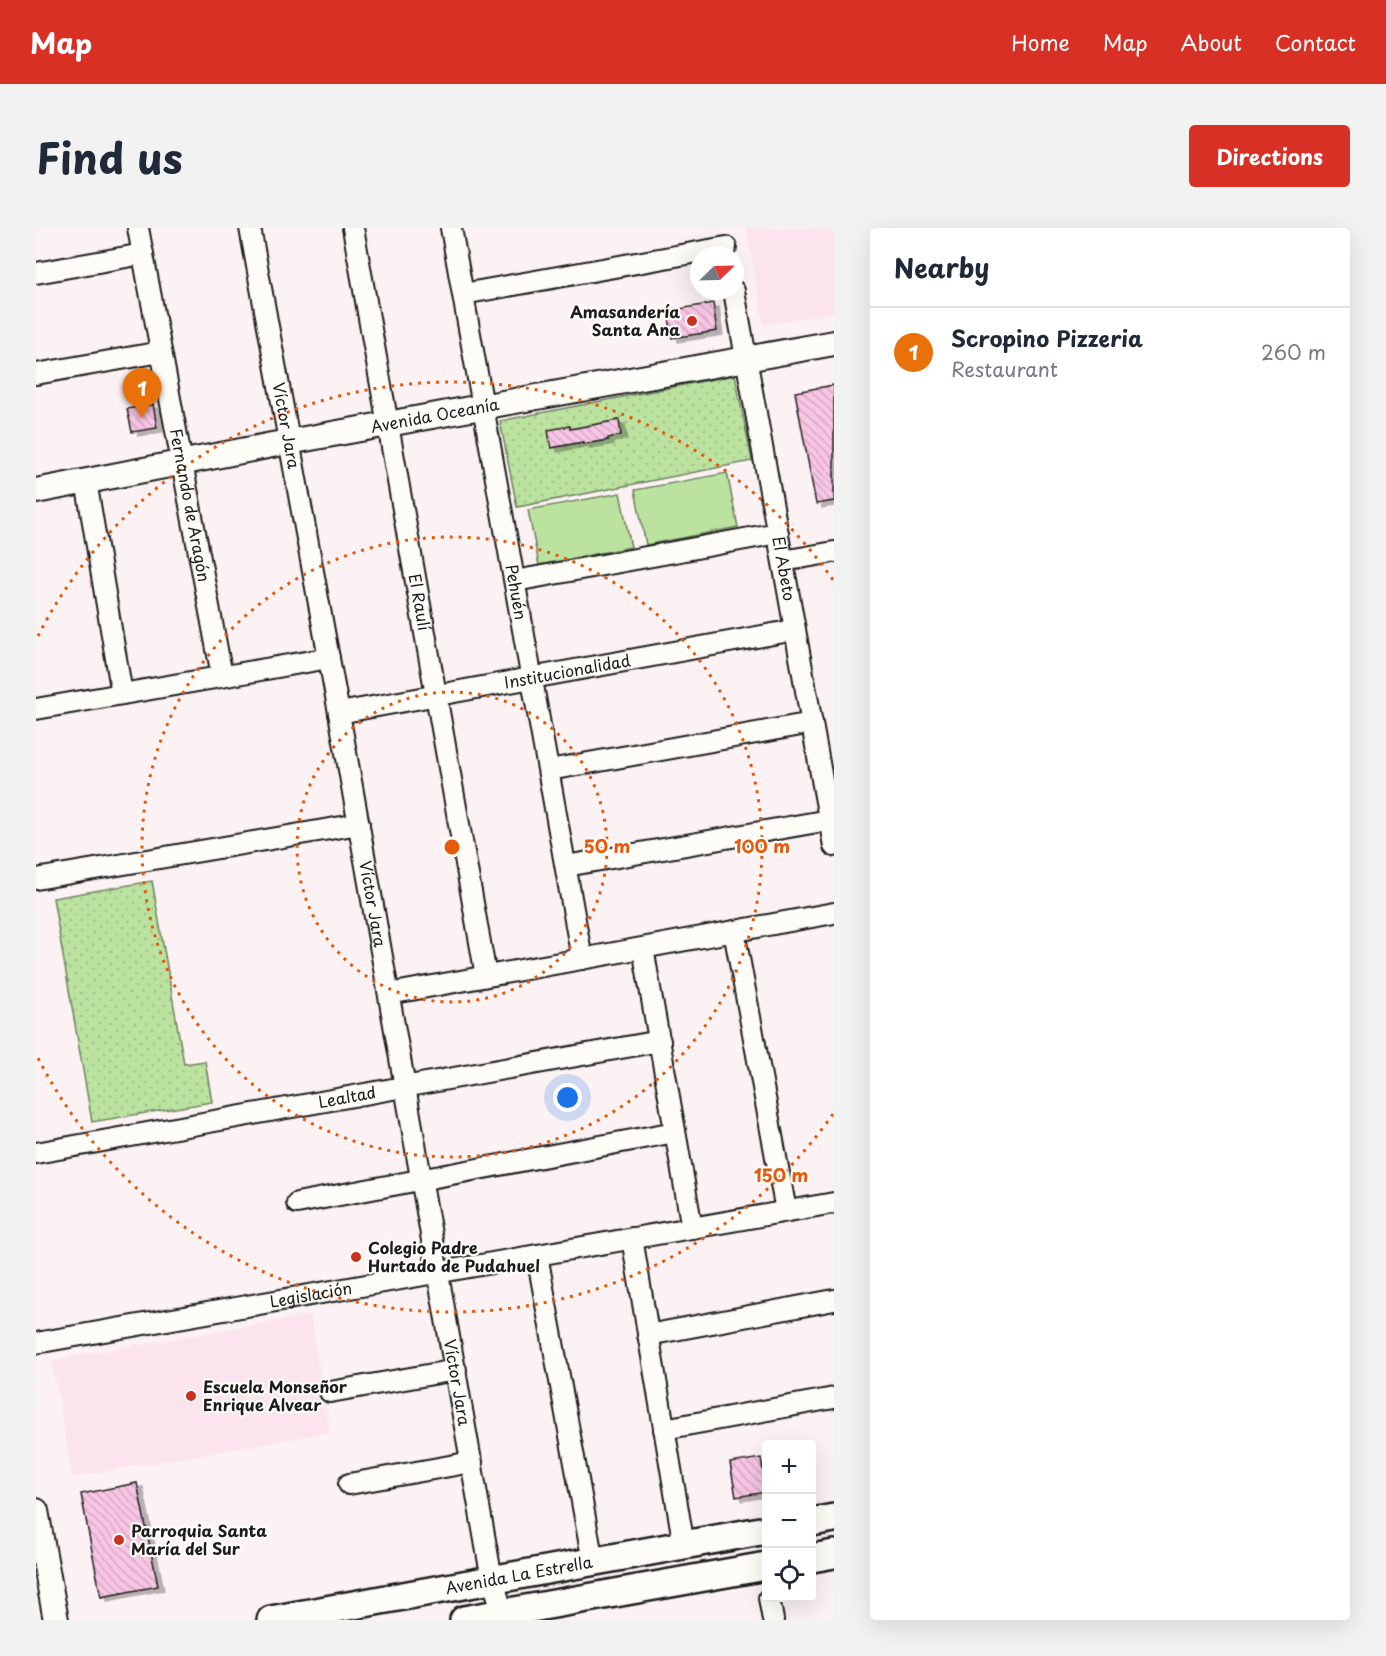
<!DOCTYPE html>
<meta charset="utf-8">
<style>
body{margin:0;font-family:"Playpen Sans",sans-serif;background:#f2f2f3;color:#1f2937}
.controls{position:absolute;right:18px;bottom:18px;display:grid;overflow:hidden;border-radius:6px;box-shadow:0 6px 24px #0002}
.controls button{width:54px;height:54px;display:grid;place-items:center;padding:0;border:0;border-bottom:2px solid #e0e1e3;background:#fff;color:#1f2937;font:30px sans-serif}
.compass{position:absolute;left:654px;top:18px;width:54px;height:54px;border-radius:50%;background:#fff;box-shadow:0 6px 24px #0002;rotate:67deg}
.you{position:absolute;left:532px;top:870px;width:21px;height:21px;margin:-15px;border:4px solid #fff;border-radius:50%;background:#1a73e8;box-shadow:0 0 0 9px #1a73e833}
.badge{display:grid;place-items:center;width:39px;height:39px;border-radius:50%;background:#d93025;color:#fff;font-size:20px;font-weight:700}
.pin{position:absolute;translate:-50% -50px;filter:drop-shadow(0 2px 3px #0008)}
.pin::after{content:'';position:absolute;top:32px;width:21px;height:18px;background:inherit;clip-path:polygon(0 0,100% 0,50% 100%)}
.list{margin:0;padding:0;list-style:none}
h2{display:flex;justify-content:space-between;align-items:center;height:78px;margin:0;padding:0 24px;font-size:26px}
h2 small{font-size:20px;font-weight:400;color:#747a83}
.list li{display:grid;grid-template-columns:39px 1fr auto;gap:18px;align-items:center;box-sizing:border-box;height:90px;padding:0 24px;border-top:2px solid #e0e1e3}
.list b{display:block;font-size:22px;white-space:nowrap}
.list p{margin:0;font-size:20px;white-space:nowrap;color:#747a83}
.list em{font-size:20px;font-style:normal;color:#747a83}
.icon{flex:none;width:33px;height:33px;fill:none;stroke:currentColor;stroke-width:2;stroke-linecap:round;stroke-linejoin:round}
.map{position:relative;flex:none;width:798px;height:1392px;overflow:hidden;border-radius:6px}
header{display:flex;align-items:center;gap:36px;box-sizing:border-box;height:84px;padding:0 30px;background:#d93025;color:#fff}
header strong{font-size:28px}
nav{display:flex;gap:33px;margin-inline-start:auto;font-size:21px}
.intro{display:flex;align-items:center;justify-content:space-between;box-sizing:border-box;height:144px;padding:0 36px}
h1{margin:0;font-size:42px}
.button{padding:15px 27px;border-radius:6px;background:#d93025;color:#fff;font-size:21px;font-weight:700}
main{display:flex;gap:36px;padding:0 36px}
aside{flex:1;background:#fff;border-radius:6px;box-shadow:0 6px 24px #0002}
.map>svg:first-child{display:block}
.built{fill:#fbe4ee}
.grass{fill:#bbe39f;stroke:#6c805e;stroke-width:1.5}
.park{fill:url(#park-dots);stroke:#6c805e;stroke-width:1.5}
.building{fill:url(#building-back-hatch);stroke:#1c1c1c;stroke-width:1.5;filter:url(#shadow)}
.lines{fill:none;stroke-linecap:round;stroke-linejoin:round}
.minor-casing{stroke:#1c1c1c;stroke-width:24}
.tertiary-casing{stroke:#1c1c1c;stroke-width:28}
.secondary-casing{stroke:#1c1c1c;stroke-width:32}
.minor{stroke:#fdfcf7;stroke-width:20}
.tertiary{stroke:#fdfcf7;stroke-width:24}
.secondary{stroke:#fdfcf7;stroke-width:27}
.ring{fill:none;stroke:#e8590c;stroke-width:3;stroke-dasharray:3 6}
.poi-dot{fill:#c8321e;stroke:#fdfcf7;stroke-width:2}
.labels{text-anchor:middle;stroke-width:4.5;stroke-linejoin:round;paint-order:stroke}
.poi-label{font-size:16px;font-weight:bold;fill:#1c1c1c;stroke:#fdfcf7;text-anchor:start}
.street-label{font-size:16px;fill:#1c1c1c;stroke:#fdfcf7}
.centre{fill:#e8590c;stroke:#fdfcf7;stroke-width:3}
.ring-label{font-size:18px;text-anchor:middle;font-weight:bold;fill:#e8590c;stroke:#fdfcf7;stroke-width:4.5;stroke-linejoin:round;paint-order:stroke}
</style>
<header>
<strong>Map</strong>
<nav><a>Home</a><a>Map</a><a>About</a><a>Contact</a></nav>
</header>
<div class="intro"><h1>Find us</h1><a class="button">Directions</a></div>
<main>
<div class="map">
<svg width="798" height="1392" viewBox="0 0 798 1392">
<defs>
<pattern id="park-dots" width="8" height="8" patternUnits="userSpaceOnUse" patternTransform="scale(1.5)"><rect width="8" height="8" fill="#bbe39f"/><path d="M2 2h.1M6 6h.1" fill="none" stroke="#a0c288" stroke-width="1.8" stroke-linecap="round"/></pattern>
<pattern id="building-back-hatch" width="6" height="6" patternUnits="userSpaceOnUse" patternTransform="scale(1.5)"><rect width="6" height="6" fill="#f8c5e4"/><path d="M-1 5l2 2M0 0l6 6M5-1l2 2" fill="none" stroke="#d4a9c3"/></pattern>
<filter id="shadow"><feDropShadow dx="6" dy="4" stdDeviation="0" flood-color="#0004"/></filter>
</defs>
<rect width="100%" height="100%" fill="#fcf1f3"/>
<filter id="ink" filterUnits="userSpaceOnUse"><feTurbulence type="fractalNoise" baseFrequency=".0167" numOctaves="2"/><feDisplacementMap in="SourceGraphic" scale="12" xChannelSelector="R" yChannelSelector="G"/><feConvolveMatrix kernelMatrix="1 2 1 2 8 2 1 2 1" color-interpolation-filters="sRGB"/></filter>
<g filter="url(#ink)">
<g class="built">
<polygon points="710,0 798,0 798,84 728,97"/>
<polygon points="274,1087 294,1204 36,1249 16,1132"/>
</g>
<g class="grass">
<polygon points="691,245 702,299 610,317 599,262"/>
<polygon points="584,265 595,319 503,337 492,282"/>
</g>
<g class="park">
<polygon points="699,147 716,233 481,279 464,193"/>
<polygon points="116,653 148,836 169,833 176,874 56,894 17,670"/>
</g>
<g class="building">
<polygon points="677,75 681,103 636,110 632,83"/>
<polygon points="798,157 798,273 780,276 759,164"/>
<polygon points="117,176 121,200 96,204 91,181"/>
<polygon points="583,192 585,207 572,210 572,212 547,216 547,214 515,220 512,202 534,198 534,201"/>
<polygon points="725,1230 730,1264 700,1269 694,1235"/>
<polygon points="101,1255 122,1358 65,1369 45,1266"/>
</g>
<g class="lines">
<g class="minor-casing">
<g id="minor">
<path id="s1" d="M102,0L186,448"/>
<path id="s2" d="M214,0L303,485L453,1335L457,1353L469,1392"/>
<path id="s3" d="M317,0L450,748"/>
<path id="s4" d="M415,0L546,731"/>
<polyline points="0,45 107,26"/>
<path id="s5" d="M698,63L798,618"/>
<polyline points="427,66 690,19"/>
<polyline points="0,146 125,124"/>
<polyline points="50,253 86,466"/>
<polyline points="747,333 798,324"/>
<polyline points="479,353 742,305"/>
<polyline points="0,481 293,430"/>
<path id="s6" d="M303,485L759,402"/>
<polyline points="513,542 776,495"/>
<polyline points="530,638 793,592"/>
<polyline points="0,651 323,596"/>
<polyline points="698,703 750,983"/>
<polyline points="607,720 656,1000"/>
<polyline points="353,766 798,685"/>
<path id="s7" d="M0,925L624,813"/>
<polyline points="261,975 639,904"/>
<polyline points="596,1010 648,1318"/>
<polyline points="501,1027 557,1334"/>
<polyline points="612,1107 798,1072"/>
<path id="s8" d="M0,1115L798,975"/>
<polyline points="294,1164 420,1142"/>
<polyline points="628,1201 798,1170"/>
<polyline points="313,1256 436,1234"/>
<polyline points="733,1370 737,1392"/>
</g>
</g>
<g class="tertiary-casing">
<g id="tertiary">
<path id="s9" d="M0,263L236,217L798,115"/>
<polyline points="0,1283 20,1392"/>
</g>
</g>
<g class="secondary-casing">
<g id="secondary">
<polyline points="776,1294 798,1290"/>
<polyline points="776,1330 798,1326"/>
<path id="s10" d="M235,1392L730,1302"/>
<polyline points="428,1392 730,1338"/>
</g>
</g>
<use href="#minor" class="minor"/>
<use href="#tertiary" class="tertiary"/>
<use href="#secondary" class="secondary"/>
</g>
</g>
<g class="ring">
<circle cx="416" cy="619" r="155"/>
<circle cx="416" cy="619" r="310"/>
<path d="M797 886A465 465 0 0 1 2 830M2 408A465 465 0 0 1 797 352"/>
</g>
<g class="poi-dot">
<circle cx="656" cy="93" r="6"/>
<circle cx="320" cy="1029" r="6"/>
<circle cx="155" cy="1168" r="6"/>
<circle cx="83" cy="1312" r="6"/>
</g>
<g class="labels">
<g class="poi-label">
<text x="644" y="90" text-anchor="end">Amasandería<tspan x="644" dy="18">Santa Ana</tspan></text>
<text x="332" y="1026">Colegio Padre<tspan x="332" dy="18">Hurtado de Pudahuel</tspan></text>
<text x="167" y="1165">Escuela Monseñor<tspan x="167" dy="18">Enrique Alvear</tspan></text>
<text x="95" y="1309">Parroquia Santa<tspan x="95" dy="18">María del Sur</tspan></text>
</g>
<g class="street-label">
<text dy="6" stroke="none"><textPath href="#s9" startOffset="406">Avenida Oceanía</textPath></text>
<text dy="6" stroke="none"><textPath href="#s2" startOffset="201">Víctor Jara</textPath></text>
<text dy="6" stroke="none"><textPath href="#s1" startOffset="282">Fernando de Aragón</textPath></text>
<text dy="6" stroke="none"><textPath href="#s5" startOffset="282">El Abeto</textPath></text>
<text dy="6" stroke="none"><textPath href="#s4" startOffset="370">Pehuén</textPath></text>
<text dy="6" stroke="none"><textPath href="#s3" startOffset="380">El Raulí</textPath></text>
<text dy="6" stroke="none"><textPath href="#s6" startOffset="232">Institucionalidad</textPath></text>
<text dy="6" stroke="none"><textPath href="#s2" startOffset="687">Víctor Jara</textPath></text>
<text dy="6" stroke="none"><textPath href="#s7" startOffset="316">Lealtad</textPath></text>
<text dy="6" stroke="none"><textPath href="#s8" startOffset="279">Legislación</textPath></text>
<text dy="6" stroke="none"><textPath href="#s2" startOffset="1173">Víctor Jara</textPath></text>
<text dy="6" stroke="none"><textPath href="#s10" startOffset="252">Avenida La Estrella</textPath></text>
</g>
</g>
<circle cx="416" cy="619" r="9" class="centre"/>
<g class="ring-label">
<text x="571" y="625">50 m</text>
<text x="726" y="625">100 m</text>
<text x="745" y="954">150 m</text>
</g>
</svg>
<div class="controls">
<button>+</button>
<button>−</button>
<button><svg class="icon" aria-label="locate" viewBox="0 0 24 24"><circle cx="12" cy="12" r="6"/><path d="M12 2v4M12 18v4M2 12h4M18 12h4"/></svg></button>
</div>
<svg class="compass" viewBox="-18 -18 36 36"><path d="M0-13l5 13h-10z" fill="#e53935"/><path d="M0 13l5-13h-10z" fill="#747a83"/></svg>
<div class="you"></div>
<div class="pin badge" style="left:106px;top:190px;background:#e8710a">1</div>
</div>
<aside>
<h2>Nearby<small></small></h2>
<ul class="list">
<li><span class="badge" style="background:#e8710a">1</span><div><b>Scropino Pizzeria</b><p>Restaurant</p></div><em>260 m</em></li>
</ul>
</aside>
</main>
